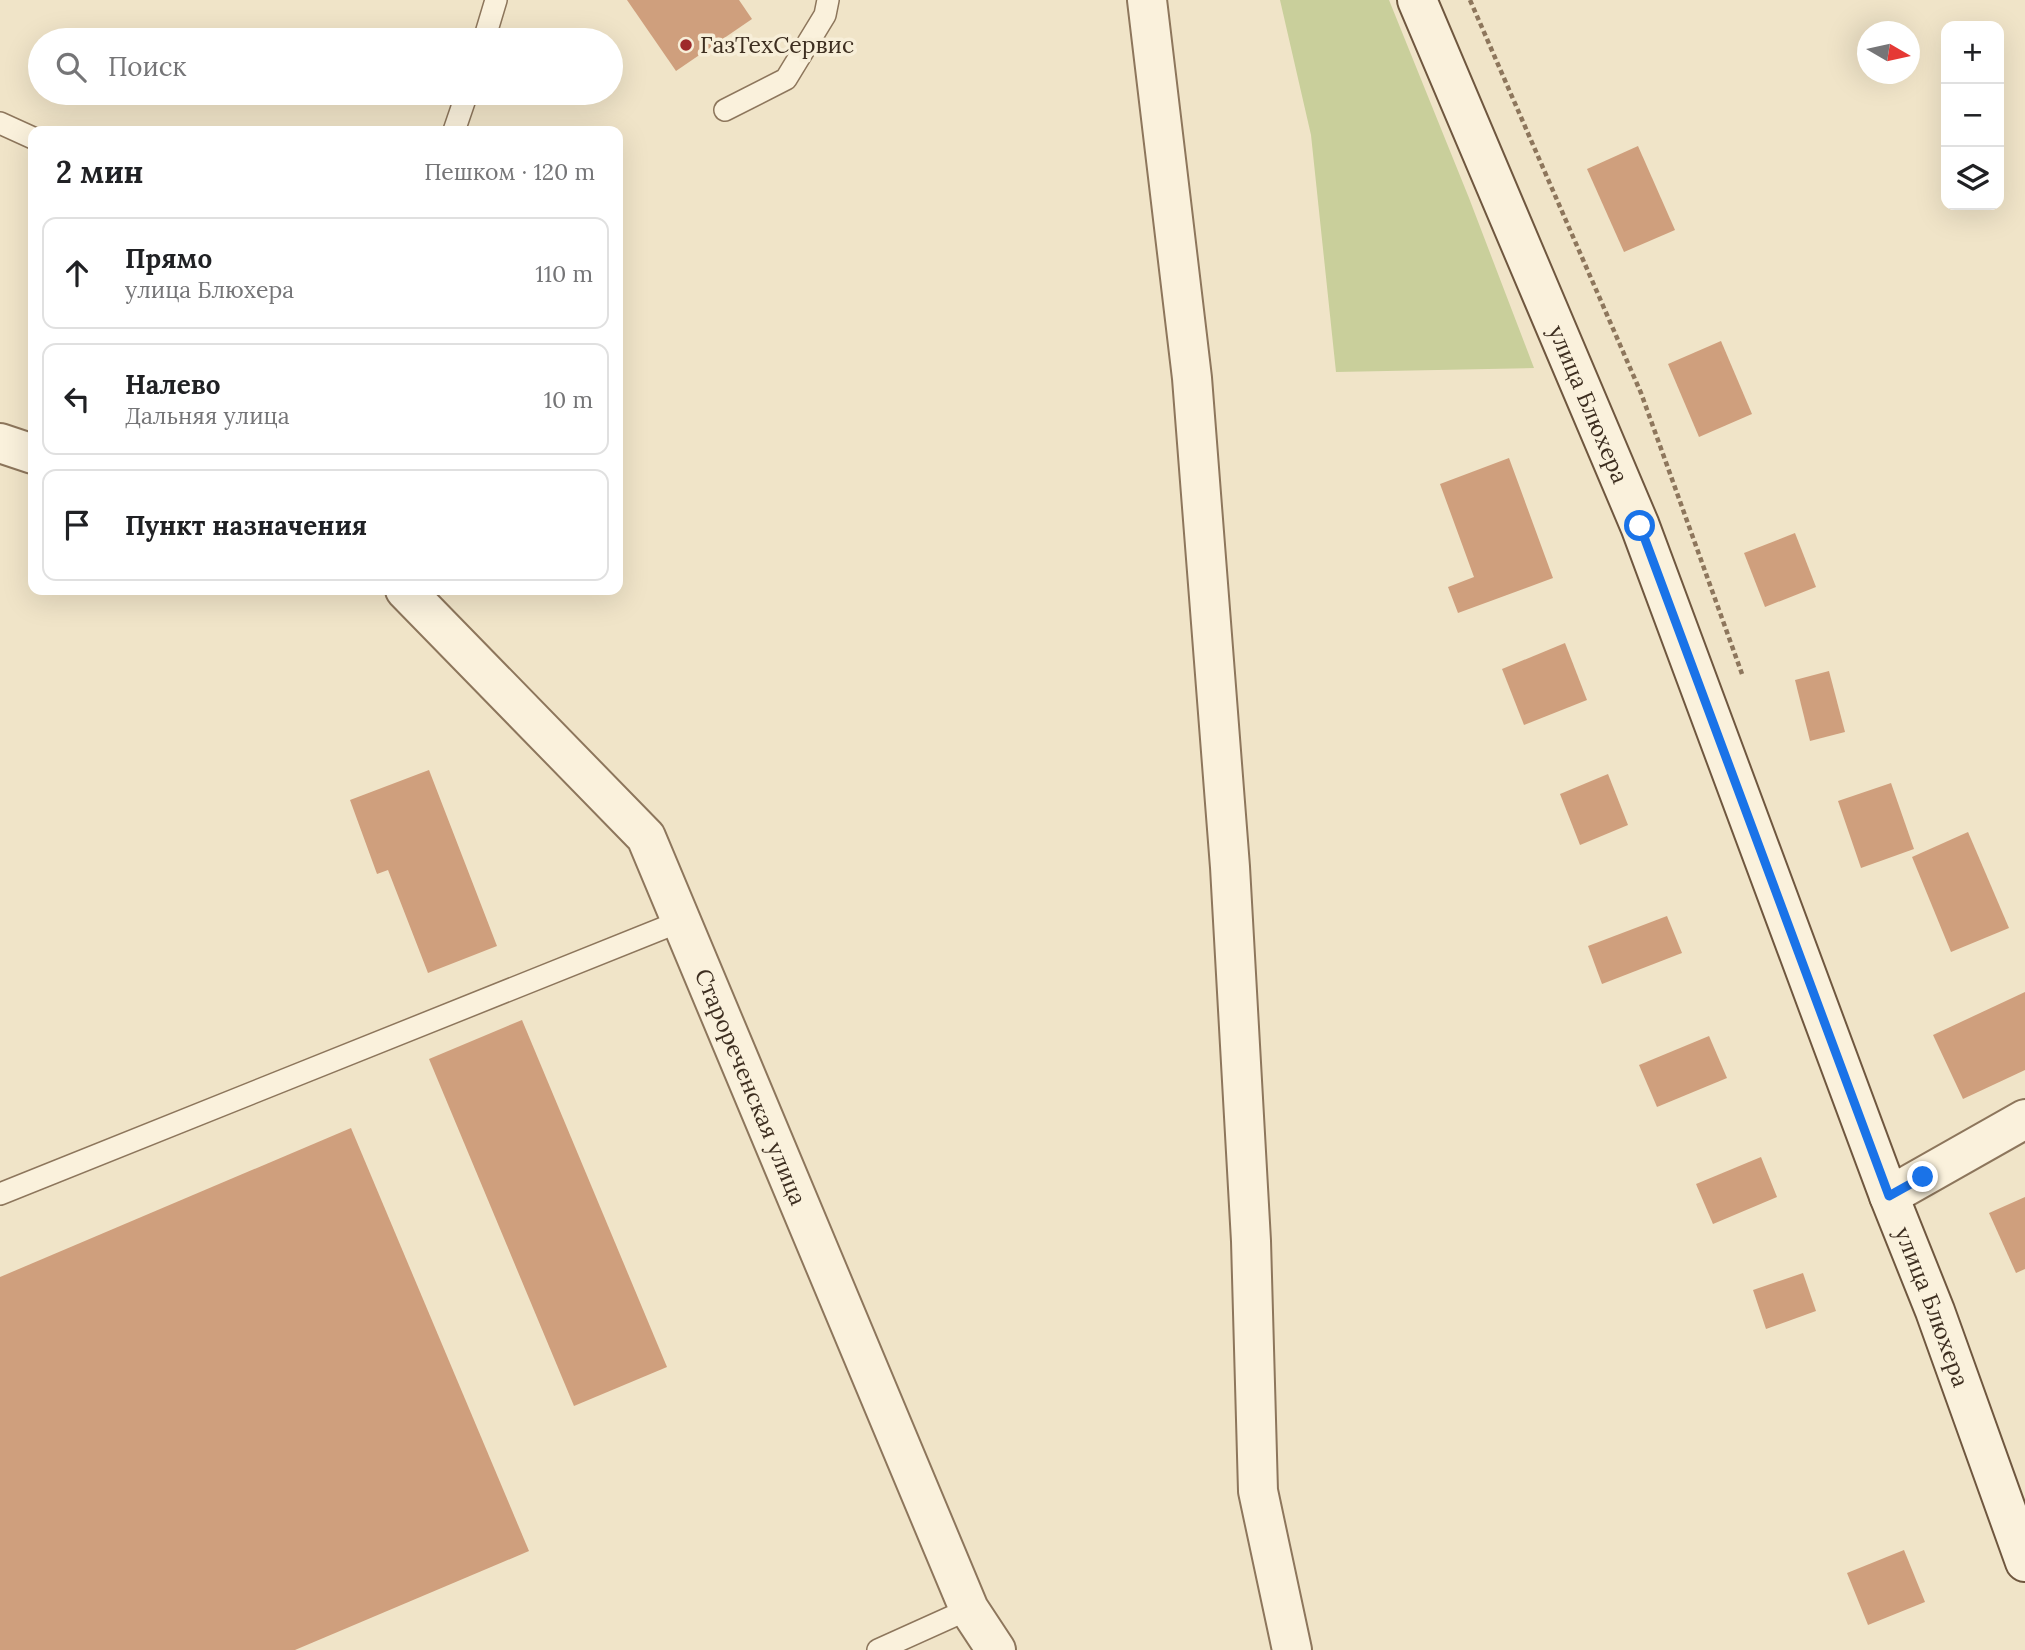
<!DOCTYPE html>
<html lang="ru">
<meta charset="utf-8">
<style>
body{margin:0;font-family:Lora,serif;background:#f2f2f2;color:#202124}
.controls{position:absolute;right:21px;top:21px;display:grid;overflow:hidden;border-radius:14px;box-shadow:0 7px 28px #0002}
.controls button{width:63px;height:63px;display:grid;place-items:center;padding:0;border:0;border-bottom:2px solid #e0e0e0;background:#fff;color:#202124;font:35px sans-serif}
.compass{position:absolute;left:1857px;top:21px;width:63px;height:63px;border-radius:50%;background:#fff;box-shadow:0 7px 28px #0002;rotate:99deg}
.stop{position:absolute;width:21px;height:21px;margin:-16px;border:5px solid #1a73e8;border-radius:50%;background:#fff}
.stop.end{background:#1a73e8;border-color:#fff;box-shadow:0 2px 7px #0008}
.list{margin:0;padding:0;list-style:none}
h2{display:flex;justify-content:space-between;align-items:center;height:91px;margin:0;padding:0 28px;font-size:30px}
h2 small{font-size:23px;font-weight:400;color:#757577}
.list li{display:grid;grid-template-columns:46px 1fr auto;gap:21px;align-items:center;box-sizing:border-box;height:112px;margin:0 14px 14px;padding:0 14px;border:2px solid #e0e0e0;border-radius:14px}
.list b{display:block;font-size:26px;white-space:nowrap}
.list p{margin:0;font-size:23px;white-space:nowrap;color:#757577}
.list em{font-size:23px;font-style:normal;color:#757577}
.icon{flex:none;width:38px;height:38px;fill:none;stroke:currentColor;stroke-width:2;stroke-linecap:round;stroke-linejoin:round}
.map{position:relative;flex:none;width:2025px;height:1650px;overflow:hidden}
.search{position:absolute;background:#fff;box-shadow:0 7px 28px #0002;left:28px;top:28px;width:595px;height:77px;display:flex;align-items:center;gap:18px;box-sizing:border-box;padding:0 24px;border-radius:38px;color:#757577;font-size:26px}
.panel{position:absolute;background:#fff;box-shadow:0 7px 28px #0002;left:28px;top:126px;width:595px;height:469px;border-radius:14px}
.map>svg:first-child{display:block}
.green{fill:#c9cf9b}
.building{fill:#cf9f7d}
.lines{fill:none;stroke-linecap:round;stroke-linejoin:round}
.lane-casing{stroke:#8d765c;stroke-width:24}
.street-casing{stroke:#8d765c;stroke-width:42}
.secondary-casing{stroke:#6f573f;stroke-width:42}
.path{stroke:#8d765c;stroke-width:4.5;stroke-dasharray:5 3.5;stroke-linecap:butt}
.lane{stroke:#faf1dc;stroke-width:21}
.street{stroke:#faf1dc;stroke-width:38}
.secondary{stroke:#faf1dc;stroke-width:38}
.route{stroke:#1a73e8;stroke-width:9}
.poi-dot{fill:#9e2a2b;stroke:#f7eed8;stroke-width:2.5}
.labels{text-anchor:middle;stroke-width:7;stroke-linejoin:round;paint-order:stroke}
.poi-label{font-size:23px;fill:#3d2e20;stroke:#f7eed8;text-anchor:start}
.street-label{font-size:23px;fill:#3d2e20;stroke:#f7eed8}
</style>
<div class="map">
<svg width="2025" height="1650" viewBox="0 0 2025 1650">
<rect width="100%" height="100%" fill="#f0e4c8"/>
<polygon class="green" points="1280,0 1389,0 1469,198 1534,368 1336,372 1311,135"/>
<g class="building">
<polygon points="627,0 739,0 752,19 676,71"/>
<polygon points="1638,146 1675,230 1624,252 1587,169"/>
<polygon points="1721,341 1752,414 1699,437 1668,364"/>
<polygon points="1509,458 1553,578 1458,613 1448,587 1474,577 1440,484"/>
<polygon points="1795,533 1816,587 1765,607 1744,553"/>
<polygon points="1565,643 1587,700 1524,725 1502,669"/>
<polygon points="1829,671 1845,732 1810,741 1795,680"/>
<polygon points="429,770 497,946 428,973 388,870 377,874 350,800"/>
<polygon points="1608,774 1628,825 1580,845 1560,794"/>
<polygon points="1891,783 1914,849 1861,868 1838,801"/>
<polygon points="1968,832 2009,928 1951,952 1912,857"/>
<polygon points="1667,916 1682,953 1602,984 1588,946"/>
<polygon points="2025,992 2025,1070 1963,1099 1933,1035"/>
<polygon points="522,1020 667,1367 574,1406 429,1059"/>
<polygon points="1709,1036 1727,1078 1657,1107 1639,1065"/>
<polygon points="351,1128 529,1551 295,1650 0,1650 0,1277"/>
<polygon points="1761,1157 1777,1197 1713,1224 1696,1184"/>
<polygon points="2025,1197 2025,1269 2016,1273 1989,1213"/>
<polygon points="1803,1273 1816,1311 1766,1329 1753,1290"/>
<polygon points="1904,1550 1925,1602 1868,1625 1847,1573"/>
</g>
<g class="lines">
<g class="lane-casing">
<g id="lane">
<polyline points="484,40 496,0"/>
<polyline points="725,110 786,79 825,15 828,0"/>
<polyline points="0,123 33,138"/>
<polyline points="454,131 467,93"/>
<polyline points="0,1194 681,921"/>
<polyline points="878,1650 969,1609"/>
</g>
</g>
<g class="street-casing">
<g id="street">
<polyline points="1147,0 1192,378 1230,867 1251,1241 1258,1491 1292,1650"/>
<polyline points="0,443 33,454"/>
<path id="s1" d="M405,590L646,837L969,1609L996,1650"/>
<polyline points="1889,1196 2025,1119"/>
</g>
</g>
<g class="secondary-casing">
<g id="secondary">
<path id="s2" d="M1417,0L1640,526L1889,1196L1935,1311L2025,1562"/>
</g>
</g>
<polyline class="path" points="1470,0 1641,393 1742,674"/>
<use href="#lane" class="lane"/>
<use href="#street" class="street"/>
<use href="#secondary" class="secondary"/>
</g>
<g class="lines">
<polyline class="route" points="1640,526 1889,1196 1923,1177"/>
</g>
<circle class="poi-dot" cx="686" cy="45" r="7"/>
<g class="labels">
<g class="poi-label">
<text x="700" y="53">ГазТехСервис</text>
</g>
<g class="street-label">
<text dy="8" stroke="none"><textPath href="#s2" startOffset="439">улица Блюхера</textPath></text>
<text dy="8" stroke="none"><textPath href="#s1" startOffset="616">Старореченская улица</textPath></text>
<text dy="8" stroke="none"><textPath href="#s2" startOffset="1405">улица Блюхера</textPath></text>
</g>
</g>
</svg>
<div class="controls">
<button>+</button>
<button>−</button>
<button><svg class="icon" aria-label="layers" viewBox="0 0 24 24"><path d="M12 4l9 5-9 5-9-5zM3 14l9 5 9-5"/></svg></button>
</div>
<svg class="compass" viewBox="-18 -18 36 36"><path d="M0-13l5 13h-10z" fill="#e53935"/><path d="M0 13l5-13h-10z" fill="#757577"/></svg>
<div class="stop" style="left:1640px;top:526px"></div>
<div class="stop end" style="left:1923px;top:1177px"></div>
<div class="search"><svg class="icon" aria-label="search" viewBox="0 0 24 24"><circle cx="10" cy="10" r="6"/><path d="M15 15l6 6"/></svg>Поиск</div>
<section class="panel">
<h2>2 мин<small>Пешком · 120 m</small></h2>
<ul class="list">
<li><svg class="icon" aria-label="ahead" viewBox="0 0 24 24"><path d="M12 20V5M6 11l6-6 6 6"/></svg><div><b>Прямо</b><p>улица Блюхера</p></div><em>110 m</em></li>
<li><svg class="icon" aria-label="left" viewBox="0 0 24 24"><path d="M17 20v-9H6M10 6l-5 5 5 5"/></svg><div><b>Налево</b><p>Дальняя улица</p></div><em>10 m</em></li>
<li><svg class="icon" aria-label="arrive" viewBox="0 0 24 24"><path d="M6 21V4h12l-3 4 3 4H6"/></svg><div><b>Пункт назначения</b></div></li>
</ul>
</section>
</div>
